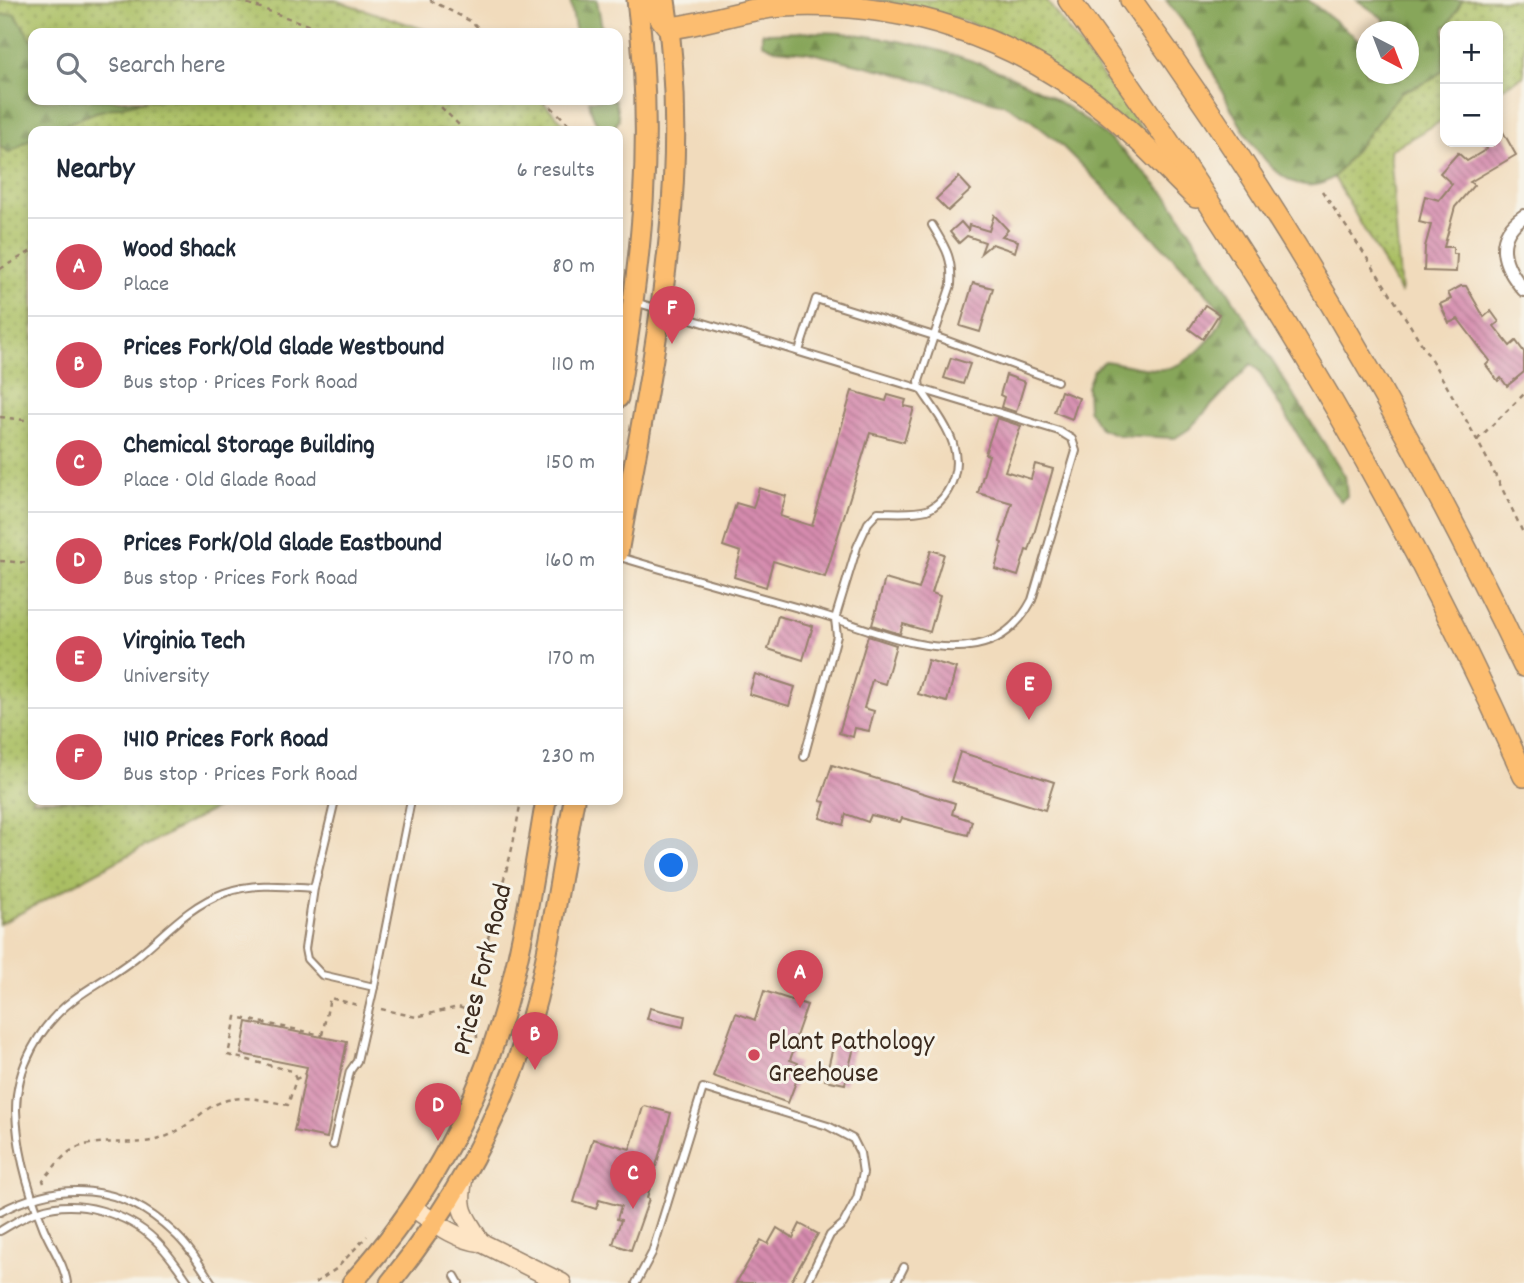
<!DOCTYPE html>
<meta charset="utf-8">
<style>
body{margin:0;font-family:Dekko,sans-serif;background:#f6f6f7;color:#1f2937}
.controls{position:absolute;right:21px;top:21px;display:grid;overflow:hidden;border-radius:14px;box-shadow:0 4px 10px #0003}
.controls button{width:63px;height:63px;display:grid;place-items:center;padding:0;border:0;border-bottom:2px solid #e0e1e3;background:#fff;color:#1f2937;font:35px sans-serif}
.compass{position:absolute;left:1356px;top:21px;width:63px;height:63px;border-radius:50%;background:#fff;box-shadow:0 4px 10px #0003;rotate:138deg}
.you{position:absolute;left:672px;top:866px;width:24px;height:24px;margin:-18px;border:5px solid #fff;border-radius:50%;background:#1a73e8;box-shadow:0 0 0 10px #1a73e833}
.badge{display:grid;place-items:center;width:46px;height:46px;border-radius:50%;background:#d1495b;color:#fff;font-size:23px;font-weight:700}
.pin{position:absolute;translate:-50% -58px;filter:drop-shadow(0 2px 4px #0008)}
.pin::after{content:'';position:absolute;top:37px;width:24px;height:21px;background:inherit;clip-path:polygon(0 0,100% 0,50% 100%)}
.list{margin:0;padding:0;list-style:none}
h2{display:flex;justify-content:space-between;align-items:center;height:91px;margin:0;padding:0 28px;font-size:30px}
h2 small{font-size:23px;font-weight:400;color:#747a83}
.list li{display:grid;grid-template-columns:46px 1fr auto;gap:21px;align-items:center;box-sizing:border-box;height:98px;padding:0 28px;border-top:2px solid #e0e1e3}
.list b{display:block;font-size:26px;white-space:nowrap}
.list p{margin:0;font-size:23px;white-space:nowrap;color:#747a83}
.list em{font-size:23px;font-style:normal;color:#747a83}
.icon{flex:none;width:38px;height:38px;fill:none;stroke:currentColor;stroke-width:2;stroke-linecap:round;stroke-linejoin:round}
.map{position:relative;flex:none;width:1524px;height:1283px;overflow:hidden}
.search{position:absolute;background:#fff;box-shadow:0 4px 10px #0003;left:28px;top:28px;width:595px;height:77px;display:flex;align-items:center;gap:18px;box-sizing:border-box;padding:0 24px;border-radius:14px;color:#747a83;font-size:26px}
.panel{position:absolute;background:#fff;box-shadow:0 4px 10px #0003;left:28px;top:126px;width:595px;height:679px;border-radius:14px}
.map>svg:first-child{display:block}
.grass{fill:url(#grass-dots);stroke:#727441;stroke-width:2}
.forest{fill:url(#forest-firs);stroke:#61683c;stroke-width:2}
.building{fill:url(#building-back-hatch)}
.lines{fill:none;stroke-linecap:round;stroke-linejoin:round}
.lane-casing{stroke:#96826d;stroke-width:10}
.street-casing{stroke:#96826d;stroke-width:16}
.secondary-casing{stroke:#96826d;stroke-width:21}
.primary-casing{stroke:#96826d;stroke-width:23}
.highway-casing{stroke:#96826d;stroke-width:24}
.path{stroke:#96826d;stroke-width:2.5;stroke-dasharray:5 5;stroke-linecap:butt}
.lane{stroke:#fff;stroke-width:6}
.street{stroke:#fff;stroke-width:12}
.secondary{stroke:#fee5c5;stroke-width:18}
.primary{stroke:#fcbd6f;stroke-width:19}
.highway{stroke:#fcbd6f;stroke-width:21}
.poi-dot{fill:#d1495b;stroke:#f7f3e8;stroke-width:2.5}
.labels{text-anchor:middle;stroke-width:6;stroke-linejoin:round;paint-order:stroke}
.street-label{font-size:28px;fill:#3b2a1e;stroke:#f7f3e8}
.poi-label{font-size:28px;fill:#3b2a1e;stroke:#f7f3e8;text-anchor:start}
</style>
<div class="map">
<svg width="1524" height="1283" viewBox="0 0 1524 1283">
<defs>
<pattern id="grass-dots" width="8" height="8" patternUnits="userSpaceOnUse" patternTransform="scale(1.75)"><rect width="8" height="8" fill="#aabf64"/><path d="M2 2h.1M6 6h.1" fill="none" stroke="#8c9b52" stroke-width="1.8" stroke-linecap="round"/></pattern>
<pattern id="forest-firs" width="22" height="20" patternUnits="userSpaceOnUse" patternTransform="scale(1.75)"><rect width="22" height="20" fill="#87a65a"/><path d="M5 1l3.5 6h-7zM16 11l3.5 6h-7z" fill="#70874a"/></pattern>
<pattern id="building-back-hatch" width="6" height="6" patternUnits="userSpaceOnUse" patternTransform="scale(1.75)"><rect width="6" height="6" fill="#d58bae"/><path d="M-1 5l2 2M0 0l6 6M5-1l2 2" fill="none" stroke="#ae728d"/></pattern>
</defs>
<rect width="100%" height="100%" fill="#f7f3e8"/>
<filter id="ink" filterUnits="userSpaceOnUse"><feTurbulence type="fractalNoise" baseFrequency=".0143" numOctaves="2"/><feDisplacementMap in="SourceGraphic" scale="14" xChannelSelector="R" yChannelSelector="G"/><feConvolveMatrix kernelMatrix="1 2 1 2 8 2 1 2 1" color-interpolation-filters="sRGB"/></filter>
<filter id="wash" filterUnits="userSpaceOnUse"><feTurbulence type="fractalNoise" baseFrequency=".00686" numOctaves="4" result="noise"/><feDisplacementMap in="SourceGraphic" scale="28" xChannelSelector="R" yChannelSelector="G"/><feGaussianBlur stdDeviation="1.57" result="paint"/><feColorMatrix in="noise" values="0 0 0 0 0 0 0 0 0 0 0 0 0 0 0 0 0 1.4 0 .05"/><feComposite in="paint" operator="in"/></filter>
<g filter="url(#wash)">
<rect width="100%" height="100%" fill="#f1dbbc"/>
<g class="grass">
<polygon points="0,0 335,0 435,33 33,33 33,100 541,100 571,131 33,131 33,800 231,800 0,924"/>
<polygon points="876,0 1046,0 1152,143 1017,43 979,26 939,13"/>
<polygon points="1462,0 1524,0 1524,76 1498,90 1498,26 1448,26"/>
<polygon points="1445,43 1445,119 1390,150 1401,294 1334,177 1401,92 1431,80"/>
</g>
<g class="forest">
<polygon points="570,0 597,0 603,33 576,33"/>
<path d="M1166,0H1308L1358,39L1366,43V74H1408V32L1384,31L1385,29L1384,19L1357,0H1462L1448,26H1445L1443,70L1431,80L1401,92L1334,177C1330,179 1325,183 1320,184C1263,200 1220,81 1198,43C1190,28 1176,14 1166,0Z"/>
<polygon points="15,14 33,42 33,100 217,100 147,100 96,112 49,131 33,131 33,137 9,153 0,146 0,15"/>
<path d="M762,33C788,33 816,31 842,33C930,41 1021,70 1091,124C1120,146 1144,172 1169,198L1345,476L1347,496L1341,501L1333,492L1258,370L1251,364L1189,429L1175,438L1118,435L1100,428L1088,409L1087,387L1093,371L1104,361C1123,363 1144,371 1163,369C1188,366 1219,336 1223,312L1180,264L1057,141L1028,118L1003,104L887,71L807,52L775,49L762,43Z"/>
<path d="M589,100H615L619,119L613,131C596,131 591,114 589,100Z"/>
</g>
<g id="blocks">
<g class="building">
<polygon points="1498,123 1516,155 1470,182 1474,185 1455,207 1444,247 1453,247 1453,254 1457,254 1456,272 1424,271 1425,247 1431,225 1419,222 1425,196 1439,200 1452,184 1440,173 1458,153 1467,161 1487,149 1483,142 1498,142"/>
<polygon points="959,177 971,190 948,211 936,199"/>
<polygon points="994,215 1008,230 1002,236 1018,241 1015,252 992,244 981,253 985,242 967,236 959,243 950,232 961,222 968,230 969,225 989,231"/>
<polygon points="973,283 993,288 980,332 960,326"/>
<polygon points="1461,286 1466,286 1484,317 1491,311 1499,322 1494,326 1510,346 1516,341 1524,352 1524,372 1507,386 1501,378 1498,381 1486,365 1490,361 1458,319 1449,323 1440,304 1451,299 1448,293"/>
<polygon points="1205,305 1219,314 1203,339 1189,329"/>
<polygon points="951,358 970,364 963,384 944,378"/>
<polygon points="1006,375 1025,382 1016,412 1001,407 1004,397 1000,395"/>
<polygon points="852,391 886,401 888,395 906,400 904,406 914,408 904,442 870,433 825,577 773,561 766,587 734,577 741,552 723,546 736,503 753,508 759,488 786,496 780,516 812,526"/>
<polygon points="1061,391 1079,398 1072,419 1054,412"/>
<polygon points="997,418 1021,426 1005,471 1031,479 1035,464 1053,469 1029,551 1026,550 1018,576 995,569 1002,543 1000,542 1012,503 978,493 989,455 985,454"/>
<polygon points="931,550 944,554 932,593 940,596 930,632 903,624 900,634 872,625 885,579 919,589"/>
<polygon points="778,616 813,626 803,660 768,649"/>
<polygon points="868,636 896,645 885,684 872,680 864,708 874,711 869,731 855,728 853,737 839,733"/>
<polygon points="928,660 956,668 947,702 918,694"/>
<polygon points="755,674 795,687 789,706 749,694"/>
<polygon points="960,752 1054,782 1045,810 951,781"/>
<polygon points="832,765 955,803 952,814 972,821 968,835 902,818 900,822 871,815 868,822 846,814 843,825 820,818 825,802 820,801"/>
<polygon points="764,991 807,1005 793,1045 795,1046 790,1060 798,1063 795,1069 800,1071 788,1103 713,1076 736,1013 755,1020"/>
<polygon points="650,1008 685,1016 683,1027 647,1019"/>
<polygon points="247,1022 347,1042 327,1138 294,1131 307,1067 241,1054"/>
<polygon points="835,1039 855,1043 845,1084 825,1080"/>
<polygon points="645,1106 671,1113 647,1198 649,1199 631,1250 613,1244 621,1220 617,1219 621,1206 599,1200 596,1209 574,1202 593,1139 630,1149 643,1107"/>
<polygon points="800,1224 818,1234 790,1283 736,1283 761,1240 768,1244 777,1228 793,1238"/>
</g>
</g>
</g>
<g filter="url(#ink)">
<use href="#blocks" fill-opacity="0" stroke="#96826d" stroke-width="2"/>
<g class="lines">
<g class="lane-casing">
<g id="lane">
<polyline points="799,351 816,299 934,336 1057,381"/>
<path d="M620,557C686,577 753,595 820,614C871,629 923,655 976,645C1003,640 1020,623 1032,600L1076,451L1072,439L1059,431L635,302"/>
<path d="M804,757L837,636L835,619L857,547L868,523L878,512C894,512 911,514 927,510C935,507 943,499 947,492C971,453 942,421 920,388L919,381L951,285C953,257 945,247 932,225"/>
<polyline points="335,800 314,888 305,949 307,959 322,975 374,987 411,800"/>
<polyline points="333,1145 350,1071 357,1061 374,987"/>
<path d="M0,1212C60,1180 122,1183 173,1232C189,1246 200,1265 212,1283"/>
<path d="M0,1231C12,1224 25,1215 39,1211C77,1198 127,1213 155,1240C169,1253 179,1269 189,1283"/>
<polyline points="455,1276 459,1283"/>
<path d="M67,1283C64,1262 49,1244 42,1224C28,1189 17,1149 16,1110C16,1068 40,1025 73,1000C93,985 115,974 135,958C164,935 188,906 224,893C253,882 285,886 314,888"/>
<polyline points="636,1283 652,1253 703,1088 828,1126 853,1139 860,1153 863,1173 857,1198 843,1224 830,1235 807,1283"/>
<polyline points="896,1283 904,1267"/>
</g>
</g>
<g class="street-casing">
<path id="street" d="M1524,216C1493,237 1502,265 1524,290"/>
</g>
<g class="secondary-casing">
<g id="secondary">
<path d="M463,1180C457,1214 466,1215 480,1242"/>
<path d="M412,1207C433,1221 455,1239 480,1242L562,1283"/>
</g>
</g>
<g class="primary-casing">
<g id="primary">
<path d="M618,398C642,261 655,138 637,0"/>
<path d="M618,553C650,371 695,185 665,0"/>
<path d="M352,1283C419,1209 470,1121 500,1025C523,952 533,875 546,800"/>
<path d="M390,1283C458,1198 509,1104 537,998C553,933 562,866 574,800"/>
</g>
</g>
<g class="highway-casing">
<g id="highway">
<path d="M646,0L669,28C708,24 744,8 784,6C902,0 1016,37 1108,113C1139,138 1166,169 1196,197"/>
<path d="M1069,0C1246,243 1402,501 1524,776"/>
<path d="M1131,0C1283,209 1413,433 1524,666"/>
</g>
</g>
<g class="path">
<polyline points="238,0 330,33"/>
<polyline points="430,0 472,22 484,33"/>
<polyline points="434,100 465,131"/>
<polyline points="544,100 576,131"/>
<path d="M1322,191C1397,301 1469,413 1524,535"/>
<polyline points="0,269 33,250"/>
<polyline points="0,417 33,421"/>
<polyline points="1477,440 1524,394"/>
<polyline points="0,561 33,563"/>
<polyline points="381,1009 416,1017 458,1007 476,1013"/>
<polyline points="322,1035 330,998 361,1006"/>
<path d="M477,1038C473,975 495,914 511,853C515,835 518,817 521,800"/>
<polyline points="296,1079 292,1071 228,1055 236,1017 322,1035 322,1037"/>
<path d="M44,1183L43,1180C51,1171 59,1160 69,1152C93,1135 131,1148 159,1139C177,1134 190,1122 205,1111C231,1091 259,1099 288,1105L296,1079L306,1074"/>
<polyline points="315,1283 336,1269 367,1236"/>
</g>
<use href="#lane" class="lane"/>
<use href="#street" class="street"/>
<use href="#secondary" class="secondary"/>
<use href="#primary" class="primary"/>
<use href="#highway" class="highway"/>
</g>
</g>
<circle class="poi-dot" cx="754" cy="1055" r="7"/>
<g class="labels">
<g class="street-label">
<text transform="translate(480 969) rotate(-76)" y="10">Prices Fork Road</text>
</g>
<g class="poi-label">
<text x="768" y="1049">Plant Pathology<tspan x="768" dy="32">Greehouse</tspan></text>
</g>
</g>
</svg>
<div class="controls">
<button>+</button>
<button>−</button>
</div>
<svg class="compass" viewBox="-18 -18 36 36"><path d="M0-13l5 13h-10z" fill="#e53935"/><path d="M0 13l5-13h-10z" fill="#747a83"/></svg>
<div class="you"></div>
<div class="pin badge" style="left:800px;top:1008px">A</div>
<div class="pin badge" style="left:535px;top:1070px">B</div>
<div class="pin badge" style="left:633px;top:1209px">C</div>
<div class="pin badge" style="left:438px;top:1141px">D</div>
<div class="pin badge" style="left:1029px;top:720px">E</div>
<div class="pin badge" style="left:672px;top:344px">F</div>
<div class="search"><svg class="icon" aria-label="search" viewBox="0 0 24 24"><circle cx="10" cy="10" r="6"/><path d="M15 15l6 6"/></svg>Search here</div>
<section class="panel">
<h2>Nearby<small>6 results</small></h2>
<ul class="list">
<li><span class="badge">A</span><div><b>Wood Shack</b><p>Place</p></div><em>80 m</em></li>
<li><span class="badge">B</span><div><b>Prices Fork/Old Glade Westbound</b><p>Bus stop · Prices Fork Road</p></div><em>110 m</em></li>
<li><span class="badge">C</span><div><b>Chemical Storage Building</b><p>Place · Old Glade Road</p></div><em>150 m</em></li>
<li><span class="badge">D</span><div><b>Prices Fork/Old Glade Eastbound</b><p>Bus stop · Prices Fork Road</p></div><em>160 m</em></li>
<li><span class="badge">E</span><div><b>Virginia Tech</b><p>University</p></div><em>170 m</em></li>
<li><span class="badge">F</span><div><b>1410 Prices Fork Road</b><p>Bus stop · Prices Fork Road</p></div><em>230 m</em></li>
</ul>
</section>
</div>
